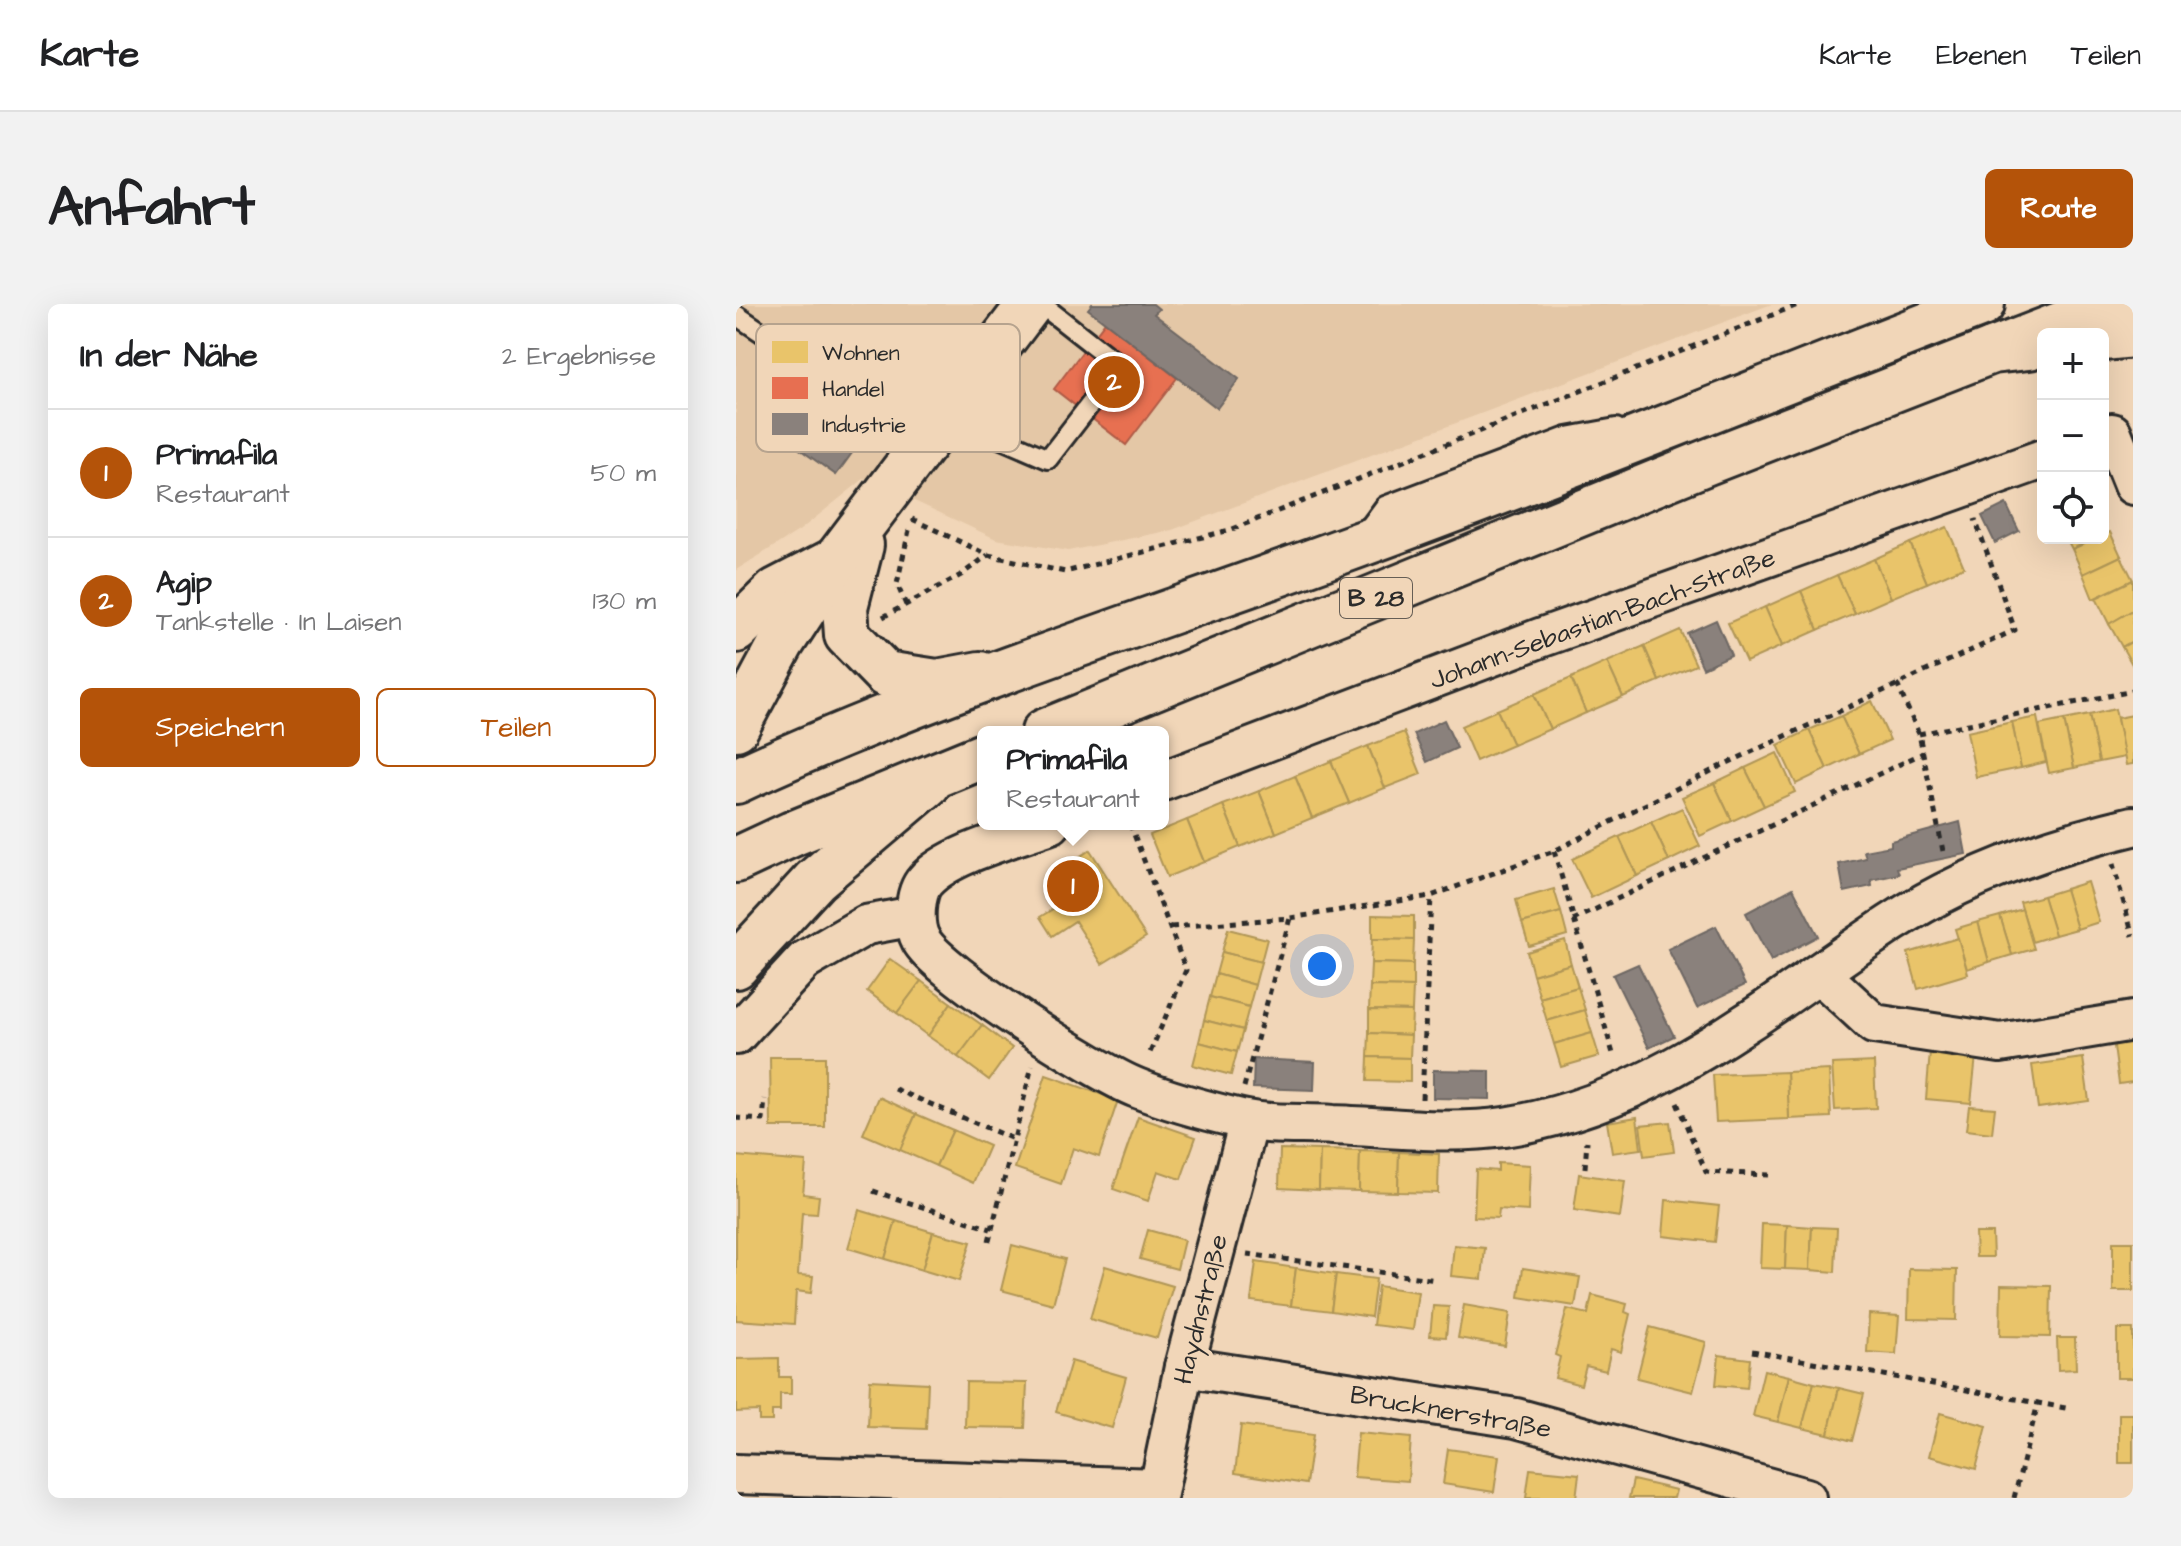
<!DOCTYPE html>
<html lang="de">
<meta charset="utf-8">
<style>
body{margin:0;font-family:"Architects Daughter",sans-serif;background:#f2f2f2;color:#202124}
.controls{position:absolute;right:24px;top:24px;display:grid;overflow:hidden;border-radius:12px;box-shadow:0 8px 32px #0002}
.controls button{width:72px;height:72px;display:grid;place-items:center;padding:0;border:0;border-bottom:2px solid #e0e0e0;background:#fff;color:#202124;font:40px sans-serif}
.you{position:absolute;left:586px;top:662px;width:28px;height:28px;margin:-20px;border:6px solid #fff;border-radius:50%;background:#1a73e8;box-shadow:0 0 0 12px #1a73e833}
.badge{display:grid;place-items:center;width:52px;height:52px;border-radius:50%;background:#b45309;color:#fff;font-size:26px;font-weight:700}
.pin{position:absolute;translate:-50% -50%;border:4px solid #fff;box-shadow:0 2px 8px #0006}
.popup{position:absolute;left:241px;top:422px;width:192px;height:104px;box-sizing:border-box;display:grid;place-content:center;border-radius:12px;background:#fff;filter:drop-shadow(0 2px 6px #0005);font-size:26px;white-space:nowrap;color:#757577}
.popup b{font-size:30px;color:#202124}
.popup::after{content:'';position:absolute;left:50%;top:100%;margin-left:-16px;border:16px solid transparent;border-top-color:#fff}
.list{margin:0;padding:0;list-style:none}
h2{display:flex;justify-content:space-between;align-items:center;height:104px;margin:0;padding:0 32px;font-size:34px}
h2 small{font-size:26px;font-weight:400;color:#757577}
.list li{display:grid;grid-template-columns:52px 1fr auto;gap:24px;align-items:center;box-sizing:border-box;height:128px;padding:0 32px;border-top:2px solid #e0e0e0}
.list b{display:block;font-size:30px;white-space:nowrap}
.list p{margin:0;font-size:26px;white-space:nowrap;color:#757577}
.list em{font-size:26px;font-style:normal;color:#757577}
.actions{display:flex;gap:16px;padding:24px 32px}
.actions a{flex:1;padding:18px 0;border:2px solid #b45309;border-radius:12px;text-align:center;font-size:28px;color:#b45309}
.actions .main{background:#b45309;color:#fff}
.icon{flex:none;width:44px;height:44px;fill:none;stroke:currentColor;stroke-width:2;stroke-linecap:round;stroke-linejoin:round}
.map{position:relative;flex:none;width:1397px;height:1194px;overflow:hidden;border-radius:12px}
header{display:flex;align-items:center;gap:48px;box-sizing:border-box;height:112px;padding:0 40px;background:#fff;border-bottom:2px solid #e0e0e0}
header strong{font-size:38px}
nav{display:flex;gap:44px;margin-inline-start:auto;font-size:28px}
.intro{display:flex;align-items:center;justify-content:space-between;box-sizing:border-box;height:192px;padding:0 48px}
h1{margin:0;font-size:56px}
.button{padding:20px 36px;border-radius:12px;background:#b45309;color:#fff;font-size:28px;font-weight:700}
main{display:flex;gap:48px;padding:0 48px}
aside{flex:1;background:#fff;border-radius:12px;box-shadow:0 8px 32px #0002}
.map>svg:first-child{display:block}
.built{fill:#e4c7a6}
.homes{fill:#e9c46a;stroke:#b09657;stroke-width:2}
.shops{fill:#e76f51;stroke:#af5b46;stroke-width:2}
.industry{fill:#8a817c;stroke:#6e6764;stroke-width:2}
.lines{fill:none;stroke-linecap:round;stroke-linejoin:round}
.lane-casing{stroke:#2b2b2b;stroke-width:24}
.street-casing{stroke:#2b2b2b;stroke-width:44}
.secondary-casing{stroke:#2b2b2b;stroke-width:50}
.primary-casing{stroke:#2b2b2b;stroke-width:50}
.highway-casing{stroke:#2b2b2b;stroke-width:50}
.path{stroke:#2b2b2b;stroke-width:5;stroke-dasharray:6 6;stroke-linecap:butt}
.lane{stroke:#f1d6b8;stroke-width:18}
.street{stroke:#f1d6b8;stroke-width:38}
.secondary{stroke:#f1d6b8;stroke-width:44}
.primary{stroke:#f1d6b8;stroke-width:44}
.highway{stroke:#f1d6b8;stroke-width:44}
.labels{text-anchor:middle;stroke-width:8;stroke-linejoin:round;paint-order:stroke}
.shield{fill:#f1d6b8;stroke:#665e55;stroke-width:2}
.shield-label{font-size:24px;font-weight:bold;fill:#2b2b2b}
.street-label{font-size:26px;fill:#2b2b2b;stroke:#f1d6b8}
.key{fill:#f1d6b8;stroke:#b6a38e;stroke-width:2}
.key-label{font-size:22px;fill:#2b2b2b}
</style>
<header>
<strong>Karte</strong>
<nav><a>Karte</a><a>Ebenen</a><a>Teilen</a></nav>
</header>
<div class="intro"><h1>Anfahrt</h1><a class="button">Route</a></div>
<main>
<aside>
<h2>In der Nähe<small>2 Ergebnisse</small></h2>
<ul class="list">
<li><span class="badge">1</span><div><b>Primafila</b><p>Restaurant</p></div><em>50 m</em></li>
<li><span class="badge">2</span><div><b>Agip</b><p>Tankstelle · In Laisen</p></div><em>130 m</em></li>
</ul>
<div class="actions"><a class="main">Speichern</a><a>Teilen</a></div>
</aside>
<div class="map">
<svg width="1397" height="1194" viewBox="0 0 1397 1194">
<rect width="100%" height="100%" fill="#f1d6b8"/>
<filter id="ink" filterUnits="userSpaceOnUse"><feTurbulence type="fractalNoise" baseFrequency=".0125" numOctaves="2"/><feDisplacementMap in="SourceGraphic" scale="16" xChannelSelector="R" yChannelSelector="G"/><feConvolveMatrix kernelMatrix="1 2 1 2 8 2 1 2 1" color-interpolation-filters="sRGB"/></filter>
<g filter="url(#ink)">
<polygon class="built" points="0,0 1036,0 436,226 332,247 260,235 129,174 64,226 0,266"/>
<g class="homes">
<polygon points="1211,223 1228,263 1191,279 1174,239"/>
<polygon points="1374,228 1385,252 1347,270 1336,245"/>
<polygon points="1330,234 1361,234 1336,245"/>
<polygon points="1174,239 1191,279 1155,294 1138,255"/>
<polygon points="1385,252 1397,276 1357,295 1347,270"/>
<polygon points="1138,255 1155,294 1119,310 1101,271"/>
<polygon points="1101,271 1119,310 1082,326 1065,287"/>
<polygon points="1397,276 1397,306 1373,320 1360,294"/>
<polygon points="1065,287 1082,326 1046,342 1029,303"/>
<polygon points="1029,303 1046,342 1010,358 992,319"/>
<polygon points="1397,306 1397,337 1386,343 1373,320"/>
<polygon points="944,326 960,361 923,377 908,342"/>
<polygon points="1397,337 1397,362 1386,343"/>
<polygon points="908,342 923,377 887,393 871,358"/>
<polygon points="871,358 887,393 850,409 835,374"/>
<polygon points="835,374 850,409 814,425 798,390"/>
<polygon points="798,390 814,425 777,441 761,406"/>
<polygon points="1136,397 1154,436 1123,450 1105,412"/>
<polygon points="1379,405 1389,453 1363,458 1353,411"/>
<polygon points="761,406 777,441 740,457 725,422"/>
<polygon points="1353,411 1363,458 1338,464 1328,416"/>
<polygon points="1397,411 1397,460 1390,461 1381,414"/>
<polygon points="1105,412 1123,450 1091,465 1073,426"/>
<polygon points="1301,413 1310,458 1285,464 1276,418"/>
<polygon points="1328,416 1338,464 1313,469 1303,421"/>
<polygon points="1276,418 1285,464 1240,473 1231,428"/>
<polygon points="1073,426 1091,465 1060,480 1042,441"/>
<polygon points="668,428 685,470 649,484 632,442"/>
<polygon points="632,442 649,484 613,499 595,457"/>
<polygon points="1041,449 1059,488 1028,502 1009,464"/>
<polygon points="595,457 613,499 576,514 559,472"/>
<polygon points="1009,464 1028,502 996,517 978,479"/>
<polygon points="559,472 576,514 540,529 523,487"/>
<polygon points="978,479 996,517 964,532 946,493"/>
<polygon points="523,487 540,529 504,543 487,501"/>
<polygon points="487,501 504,543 468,558 451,516"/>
<polygon points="946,504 964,542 933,557 915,518"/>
<polygon points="451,516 468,558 431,573 414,531"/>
<polygon points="915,518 933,557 901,572 883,533"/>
<polygon points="883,533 901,572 855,594 836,555"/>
<polygon points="354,546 410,633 366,660 339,617 316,632 304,613 328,598 312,573"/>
<polygon points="1351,578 1363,618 1341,625 1329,585"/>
<polygon points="818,585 825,608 786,619 780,596"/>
<polygon points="1329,585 1341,625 1319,631 1307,592"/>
<polygon points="1307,592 1319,631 1296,638 1284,598"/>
<polygon points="1286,605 1298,645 1276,651 1264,612"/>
<polygon points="825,608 831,631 793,642 786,619"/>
<polygon points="636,611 678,612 678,636 636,635"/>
<polygon points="1264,612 1276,651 1253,658 1242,618"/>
<polygon points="1242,618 1253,658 1231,665 1219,625"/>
<polygon points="492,625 531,635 525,658 486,648"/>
<polygon points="1222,634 1232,670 1182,685 1172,649"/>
<polygon points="636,635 678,636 677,660 635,659"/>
<polygon points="829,636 835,660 797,671 791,648"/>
<polygon points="486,648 525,658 519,681 480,670"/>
<polygon points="154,655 185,677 161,709 131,687"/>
<polygon points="635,659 677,660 677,683 634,682"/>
<polygon points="835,660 842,683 804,694 797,671"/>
<polygon points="480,670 519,681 513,703 474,693"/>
<polygon points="185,677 215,699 192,732 161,709"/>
<polygon points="634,682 677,683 676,707 633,706"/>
<polygon points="842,683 849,706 811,717 804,694"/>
<polygon points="474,693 513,703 507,726 468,716"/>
<polygon points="215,699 246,721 222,753 192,732"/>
<polygon points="633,706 676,707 675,731 633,729"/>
<polygon points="849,706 856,729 818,740 811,717"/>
<polygon points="468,716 507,726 501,748 463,738"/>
<polygon points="246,721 276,744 253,776 222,753"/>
<polygon points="633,729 675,731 674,754 632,753"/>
<polygon points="856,729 863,752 825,763 818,740"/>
<polygon points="1397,733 1397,778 1383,780 1377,735"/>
<polygon points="463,738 501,748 495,771 457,761"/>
<polygon points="1194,748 1240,752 1235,799 1190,795"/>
<polygon points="34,753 89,753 89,823 35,823"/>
<polygon points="632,753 674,754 674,778 631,777"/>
<polygon points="1347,754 1353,797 1302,804 1296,761"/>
<polygon points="1138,758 1140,804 1099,806 1096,760"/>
<polygon points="1093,766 1095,813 1053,815 1051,768"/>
<polygon points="1051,768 1053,815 980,818 977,771"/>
<polygon points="310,771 382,796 363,853 337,844 325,880 279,864"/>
<polygon points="143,793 180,810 164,846 127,830"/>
<polygon points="1233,802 1259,804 1256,829 1230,826"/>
<polygon points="180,810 217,826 200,862 164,846"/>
<polygon points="402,813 460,833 445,875 422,867 412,897 377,885"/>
<polygon points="901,813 905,845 876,849 871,818"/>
<polygon points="934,818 938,848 908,852 904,821"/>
<polygon points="217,826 253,842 237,879 200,862"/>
<polygon points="544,845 584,846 583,886 543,884"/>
<polygon points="584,846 624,847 623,887 583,886"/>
<polygon points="624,847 663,848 662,888 623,887"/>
<polygon points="663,848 703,850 702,889 662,888"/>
<polygon points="0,852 70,858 67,890 83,892 81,910 66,909 62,971 77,972 75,989 60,987 58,1020 0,1016"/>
<polygon points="762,859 794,861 792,907 763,905 762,914 738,913 740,865 762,867"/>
<polygon points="843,870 889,877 884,913 838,906"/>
<polygon points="930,896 983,902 979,938 927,932"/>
<polygon points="123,906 160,917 149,955 112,944"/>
<polygon points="160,917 197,928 186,966 149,955"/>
<polygon points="1026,920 1051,921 1049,965 1024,964"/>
<polygon points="1051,921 1076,923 1074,966 1049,965"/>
<polygon points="1076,923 1101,924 1099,968 1074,966"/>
<polygon points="412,926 448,936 441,965 404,955"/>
<polygon points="197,928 235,938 223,977 186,966"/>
<polygon points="1239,929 1256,929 1257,953 1240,953"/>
<rect x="1377" y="938" width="20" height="49"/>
<polygon points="276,941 329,955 317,1000 265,986"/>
<polygon points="718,941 749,944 746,975 715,972"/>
<polygon points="520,958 560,964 555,1002 515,997"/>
<polygon points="369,962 437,982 421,1034 354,1015"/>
<polygon points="560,964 600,970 595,1007 555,1002"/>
<polygon points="787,964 844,973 839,1002 783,993"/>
<polygon points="1173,965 1221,966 1220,1016 1172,1015"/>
<polygon points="600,970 640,975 635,1013 595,1007"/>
<polygon points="1265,981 1315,982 1314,1033 1264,1032"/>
<polygon points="642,982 682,988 677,1026 637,1021"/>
<polygon points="856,991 891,1000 889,1008 894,1010 885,1048 875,1045 870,1067 850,1062 845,1081 819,1074 824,1053 819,1051 831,1005 852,1010"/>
<polygon points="728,1001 774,1009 769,1042 722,1034"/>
<polygon points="697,1002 713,1003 710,1033 694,1032"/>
<polygon points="1133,1010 1163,1012 1160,1050 1131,1048"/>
<polygon points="914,1023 970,1038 957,1088 901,1074"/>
<rect x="1381" y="1025" width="16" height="49"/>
<polygon points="1321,1034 1339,1034 1340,1065 1322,1066"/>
<polygon points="983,1051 1014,1055 1011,1084 980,1081"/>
<polygon points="43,1054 43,1073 55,1073 55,1090 44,1090 44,1107 36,1107 36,1117 23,1117 23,1107 0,1108 0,1055"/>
<polygon points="335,1057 390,1073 376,1124 320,1108"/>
<polygon points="1028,1066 1053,1072 1042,1118 1017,1112"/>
<polygon points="1053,1072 1078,1079 1066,1124 1042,1118"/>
<polygon points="134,1076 192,1079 190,1125 132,1123"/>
<polygon points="230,1078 291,1079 289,1124 229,1123"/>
<polygon points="1078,1079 1103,1084 1092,1130 1066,1124"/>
<polygon points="1103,1084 1128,1090 1116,1137 1092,1130"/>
<polygon points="1204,1109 1251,1122 1240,1165 1193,1152"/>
<rect x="1383" y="1110" width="14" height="49"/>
<polygon points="505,1121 577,1131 570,1180 499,1169"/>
<polygon points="622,1129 675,1134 672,1177 618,1173"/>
<polygon points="712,1145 763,1152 758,1188 707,1180"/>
<polygon points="794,1165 843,1170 840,1194 790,1194"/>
<polygon points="897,1176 940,1186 938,1194 893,1194"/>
</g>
<polygon class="shops" points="369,18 441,74 390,141 318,85"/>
<g class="industry">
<polygon points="356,0 417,0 423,5 418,10 503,75 481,104 352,5"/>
<polygon points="82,92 132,127 100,171 51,136"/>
<polygon points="1270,200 1283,227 1259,239 1246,212"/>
<polygon points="980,316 995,351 967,364 951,329"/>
<polygon points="708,416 721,444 691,458 678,430"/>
<polygon points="1224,518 1230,550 1161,564 1163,570 1135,576 1136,582 1108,588 1103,560 1130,554 1128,547 1155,542 1155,537"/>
<polygon points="1057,584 1082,632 1035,657 1010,609"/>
<polygon points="980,622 1009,681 961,704 932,645"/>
<polygon points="902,660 938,732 913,744 877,671"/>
<polygon points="518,755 579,758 578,786 517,784"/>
<polygon points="697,766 754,767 754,795 697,794"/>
</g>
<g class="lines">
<g class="lane-casing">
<g id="lane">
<polyline points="0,11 189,138"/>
<polyline points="210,111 312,155 384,62 305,0"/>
<polyline points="629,229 649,202 831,133 880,124"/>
</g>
</g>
<g class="street-casing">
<g id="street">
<polyline points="1376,129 1397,181"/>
<polyline points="427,477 804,334 1307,155"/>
<path d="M315,520C280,533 212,550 189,577C178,589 177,622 185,636C203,669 362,769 401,784C433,797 471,807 505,815C534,822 567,819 597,821C653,823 713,831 768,823C921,799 1030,702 1154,620C1228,571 1312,542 1397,522"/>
<polyline points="1084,670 1138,720 1264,739 1397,717"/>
<polyline points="0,731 68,657 130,621 179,612"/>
<polyline points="448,1063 780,1114 1070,1194"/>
<polyline points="0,1170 421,1184"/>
<polyline points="421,1194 448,1063 513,817"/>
</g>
</g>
<g class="secondary-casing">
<g id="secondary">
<polyline points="125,241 109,303 111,331 149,370 201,378 244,370"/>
<polyline points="0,326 40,287 98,257"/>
<polyline points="0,424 45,340 100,256 294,0"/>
<polyline points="0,662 79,576 192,480"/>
</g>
</g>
<g class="primary-casing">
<g id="primary">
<polyline points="1367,34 1397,31"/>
<polyline points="308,428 971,158 1256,47 1293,43"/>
<path d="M0,477C198,385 409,319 614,244C826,167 1035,81 1246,0"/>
<polyline points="0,556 56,530 247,452"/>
</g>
</g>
<g class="highway-casing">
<polyline id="highway" points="1256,47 1378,0"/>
</g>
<g class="path">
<polyline points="176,215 252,251 329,268 494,226 1064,0"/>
<polyline points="170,301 161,280 174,222"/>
<polyline points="147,313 225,271 252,251"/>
<polyline points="1161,380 1183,430 1208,552"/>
<polyline points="1183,430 1397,387"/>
<polyline points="394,520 450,666 412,753"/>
<polyline points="818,547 878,753"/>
<polyline points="1377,560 1397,632"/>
<polyline points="837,616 1187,449"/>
<polyline points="435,623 554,614 695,592 818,547 985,462 1279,326 1239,215"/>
<polyline points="508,783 554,614"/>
<polyline points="159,785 277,835"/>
<polyline points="686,795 695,592"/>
<polyline points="941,799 970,868 1033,871"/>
<polyline points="0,814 27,816 29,795"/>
<polyline points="849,864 851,837"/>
<polyline points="137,887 255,925"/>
<polyline points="253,937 296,762"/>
<polyline points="511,950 701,976"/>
<polyline points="1016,1047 1302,1099"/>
<polyline points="1278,1194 1302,1099 1335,1105"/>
</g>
<use href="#lane" class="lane"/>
<use href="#street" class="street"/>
<use href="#secondary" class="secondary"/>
<use href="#primary" class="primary"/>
<use href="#highway" class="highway"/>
</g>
</g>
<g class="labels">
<rect class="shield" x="604" y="274" width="72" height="40" rx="6"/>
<g class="shield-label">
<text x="640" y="302">B 28</text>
</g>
<g class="street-label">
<text transform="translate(866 314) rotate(-20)" y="9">Johann-Sebastian-Bach-Straße</text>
<text transform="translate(464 1005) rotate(-76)" y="9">Haydnstraße</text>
<text transform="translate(715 1107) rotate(10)" y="9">Brucknerstraße</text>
</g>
</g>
<rect x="20" y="20" width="264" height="128" rx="12" class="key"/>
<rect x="36" y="37" width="36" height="22" fill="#e9c46a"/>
<rect x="36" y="73" width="36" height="22" fill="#e76f51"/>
<rect x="36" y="109" width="36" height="22" fill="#8a817c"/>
<g class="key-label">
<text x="86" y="56">Wohnen</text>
<text x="86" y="92">Handel</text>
<text x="86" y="128">Industrie</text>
</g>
</svg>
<div class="controls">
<button>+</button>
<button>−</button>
<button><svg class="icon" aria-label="locate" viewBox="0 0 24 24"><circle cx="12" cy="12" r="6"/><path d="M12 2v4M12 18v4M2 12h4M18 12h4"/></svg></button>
</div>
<div class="you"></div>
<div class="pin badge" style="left:337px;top:582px">1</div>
<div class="popup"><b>Primafila</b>Restaurant</div>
<div class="pin badge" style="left:378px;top:78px">2</div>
</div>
</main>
